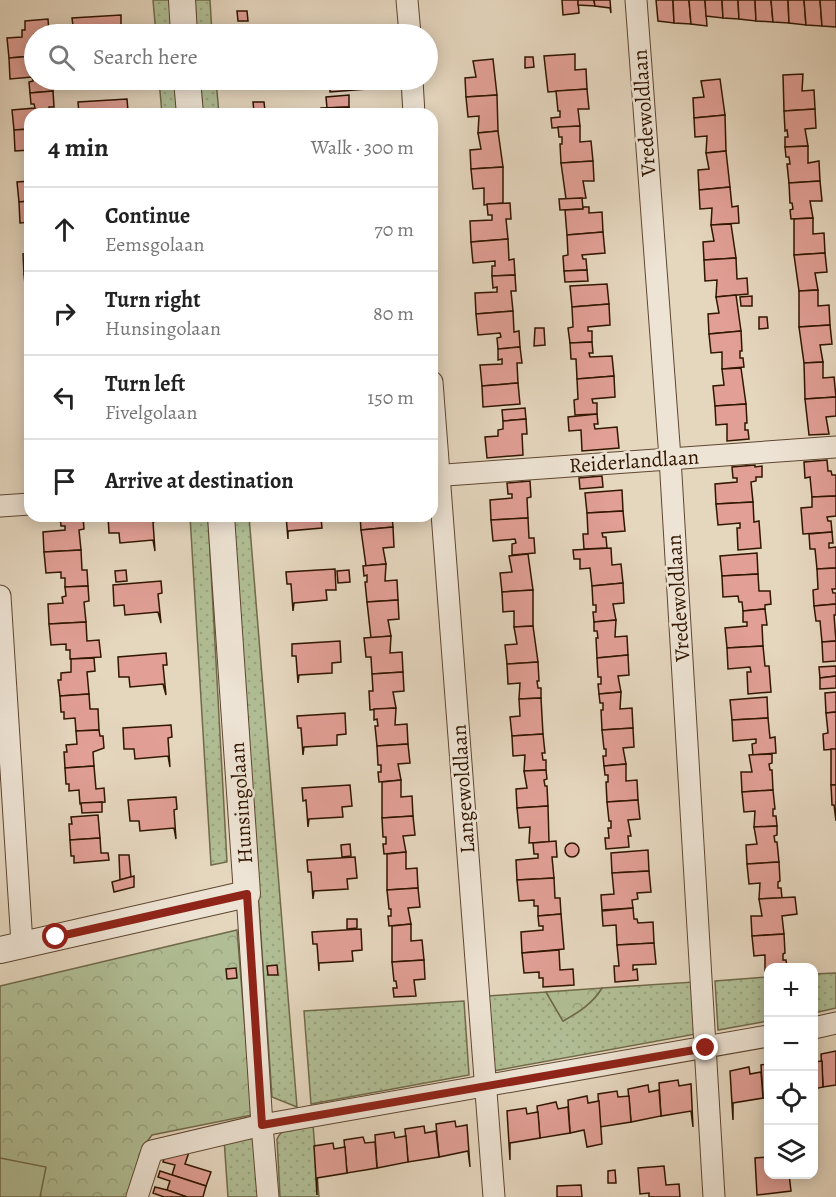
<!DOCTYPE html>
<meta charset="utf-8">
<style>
body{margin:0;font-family:Alegreya,serif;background:#f2f2f2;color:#222}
.controls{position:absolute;right:18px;bottom:18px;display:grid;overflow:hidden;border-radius:12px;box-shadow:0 3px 15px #0003}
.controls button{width:54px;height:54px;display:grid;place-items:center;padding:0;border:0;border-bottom:2px solid #e0e0e0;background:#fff;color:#222;font:30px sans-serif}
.stop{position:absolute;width:18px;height:18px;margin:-14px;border:4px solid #8f2418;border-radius:50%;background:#fff}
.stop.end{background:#8f2418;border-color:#fff;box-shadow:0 2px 6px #0008}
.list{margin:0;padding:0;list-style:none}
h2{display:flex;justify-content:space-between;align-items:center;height:78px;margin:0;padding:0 24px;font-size:26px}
h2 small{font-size:20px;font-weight:400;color:#767676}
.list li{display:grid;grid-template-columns:39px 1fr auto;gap:18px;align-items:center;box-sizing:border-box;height:84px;padding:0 24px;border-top:2px solid #e0e0e0}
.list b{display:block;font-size:22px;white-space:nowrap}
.list p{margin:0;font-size:20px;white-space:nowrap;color:#767676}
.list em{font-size:20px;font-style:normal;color:#767676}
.icon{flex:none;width:33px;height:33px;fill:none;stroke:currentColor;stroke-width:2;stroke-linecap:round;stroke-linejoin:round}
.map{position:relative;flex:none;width:836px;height:1197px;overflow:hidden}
.search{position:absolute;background:#fff;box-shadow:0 3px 15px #0003;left:24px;top:24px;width:414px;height:66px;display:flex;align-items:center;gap:15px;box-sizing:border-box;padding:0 21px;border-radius:33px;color:#767676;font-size:22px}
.panel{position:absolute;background:#fff;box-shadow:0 3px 15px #0003;left:24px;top:108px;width:414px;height:414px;border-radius:18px}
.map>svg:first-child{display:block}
.grass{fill:url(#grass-dots);stroke:#716a4a;stroke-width:1.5}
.park{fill:url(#park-crowns);stroke:#716a4a;stroke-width:1.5}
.pitch{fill:#b1be95;stroke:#716a4a;stroke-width:1.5}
.building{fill:#e19f95;stroke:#311600;stroke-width:1.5}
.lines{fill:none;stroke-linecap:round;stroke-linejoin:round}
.minor-casing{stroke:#5e4630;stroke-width:23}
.tertiary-casing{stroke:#5e4630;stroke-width:28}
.minor{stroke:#eee4d5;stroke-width:21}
.tertiary{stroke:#eee4d5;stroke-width:26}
.route{stroke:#8f2418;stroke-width:8}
.labels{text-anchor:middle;stroke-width:5;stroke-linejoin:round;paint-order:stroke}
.street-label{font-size:21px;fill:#311600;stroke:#eee4d5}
</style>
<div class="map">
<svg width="836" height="1197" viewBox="0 0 836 1197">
<defs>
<pattern id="grass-dots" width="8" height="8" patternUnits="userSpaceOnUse" patternTransform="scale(1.5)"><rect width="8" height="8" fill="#b1be95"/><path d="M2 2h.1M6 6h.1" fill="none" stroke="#99a37f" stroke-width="1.8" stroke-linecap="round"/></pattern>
<pattern id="park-crowns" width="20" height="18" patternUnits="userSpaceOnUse" patternTransform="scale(1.5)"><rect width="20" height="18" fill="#b1be95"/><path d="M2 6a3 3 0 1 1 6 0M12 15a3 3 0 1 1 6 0" fill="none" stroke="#99a37f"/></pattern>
</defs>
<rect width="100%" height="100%" fill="#e5d6be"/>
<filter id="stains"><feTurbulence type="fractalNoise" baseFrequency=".00333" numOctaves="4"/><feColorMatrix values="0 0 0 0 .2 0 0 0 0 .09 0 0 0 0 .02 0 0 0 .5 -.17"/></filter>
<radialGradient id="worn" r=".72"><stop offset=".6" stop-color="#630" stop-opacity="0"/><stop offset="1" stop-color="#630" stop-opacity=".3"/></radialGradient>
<g class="grass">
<polygon points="153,0 169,0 172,34 156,34"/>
<polygon points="195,0 210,0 212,34 197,34"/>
<polygon points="159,80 175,80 178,114 162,114"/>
<polygon points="200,80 216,80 219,114 203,114"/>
<polygon points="190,516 208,516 227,862 211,865"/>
<polygon points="232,516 249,516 297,1107 272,1097"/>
<polygon points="836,973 836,1008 814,1013 814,974"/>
<polygon points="768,977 768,1021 718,1030 715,981"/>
<path d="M694,982L696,1034L493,1071L488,996L546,992L563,1021C579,1012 592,1004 602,988Z"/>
<polygon points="464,1001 469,1075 311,1104 304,1011"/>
<path d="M313,1125L319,1197H280L277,1139C282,1126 301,1127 313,1125Z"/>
<polygon points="242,1136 252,1139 257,1144 259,1197 228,1197 224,1139"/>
</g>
<g class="park">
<polygon points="237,930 252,1115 152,1135 143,1147 127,1197 0,1197 0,986"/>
<path d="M602,988C592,1004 579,1012 563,1021L546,992Z"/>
</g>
<polygon class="pitch" points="0,1158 46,1167 40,1197 0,1197"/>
<g class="building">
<polygon points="562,0 578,0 579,13 563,15"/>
<polygon points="578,0 594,0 595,6 578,5"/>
<polygon points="594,0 610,0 611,13 610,8 595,6"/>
<polygon points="656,0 673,0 674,23 658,21"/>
<polygon points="673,0 689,0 691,24 674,23"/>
<polygon points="689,0 705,0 707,26 691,24"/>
<polygon points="705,0 722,0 723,18 706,16"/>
<polygon points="722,0 738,0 739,19 723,18"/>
<polygon points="738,0 755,0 756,21 739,19"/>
<polygon points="755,0 771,0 773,22 756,21"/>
<polygon points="771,0 788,0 789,23 773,22"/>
<polygon points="788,0 804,0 806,25 789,23"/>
<polygon points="804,0 820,0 822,26 806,25"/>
<polygon points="820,0 836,0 836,27 822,26"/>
<polygon points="237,11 247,11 248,21 238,21"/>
<polygon points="121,15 121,27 118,27 118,34 74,34 72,18"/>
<polygon points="48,19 49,34 34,34 34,56 9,58 7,38 22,37 22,30 25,30 25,21"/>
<polygon points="575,54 575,70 586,69 587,89 548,92 544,56"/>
<polygon points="34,56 34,80 52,80 53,91 30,93 29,82 33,81 32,77 10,79 9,58"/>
<polygon points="525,57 533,57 534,67 525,68"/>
<polygon points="493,59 497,95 466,97 465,78 476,77 473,61"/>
<polygon points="803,74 802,91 814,90 815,109 784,111 783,75"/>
<polygon points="720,79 725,115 694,118 693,98 704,97 701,81"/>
<polygon points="330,80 366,80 367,89 330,92"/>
<polygon points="587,89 589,109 578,109 580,126 552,128 551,118 560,117 560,111 558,111 556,91"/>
<polygon points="53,91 54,107 49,107 49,114 30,114 30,129 14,130 12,110 35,108 34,104 31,104 30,93"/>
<polygon points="349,95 349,107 327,108 326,97"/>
<polygon points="497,95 498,131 478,133 479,116 468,117 466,97"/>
<polygon points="127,99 128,111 124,111 124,114 79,114 78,102"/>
<polygon points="253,102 264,102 265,111 254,112"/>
<polygon points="349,107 350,114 322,114 321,108"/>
<polygon points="815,109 816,128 805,129 808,146 785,147 785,137 788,137 787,130 785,131 784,111"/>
<polygon points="302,110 302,114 254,114"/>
<polygon points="725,115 726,151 706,153 707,136 695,137 694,118"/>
<polygon points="580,126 580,142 591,141 593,161 561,163 560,144 562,144 562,137 559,137 558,127"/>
<polygon points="30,129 30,150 15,151 14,130"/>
<polygon points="498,131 503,167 471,169 470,150 481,149 478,133"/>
<polygon points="808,146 808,163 819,161 820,181 789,183 787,164 790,164 789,157 786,157 785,147"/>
<polygon points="726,151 730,187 699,190 698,170 709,169 706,153"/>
<polygon points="593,161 594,181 583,181 586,198 566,199 561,163"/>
<polygon points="503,167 503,203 484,205 484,188 473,189 471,169"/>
<polygon points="30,181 30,201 19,202 17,182"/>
<polygon points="820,181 822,201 810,201 813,218 791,219 790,210 793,209 792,203 790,203 789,183"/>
<polygon points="730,187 732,207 738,206 739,223 711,225 712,208 700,209 699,190"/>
<polygon points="582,198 583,209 560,210 559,199"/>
<polygon points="30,201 30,222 20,223 19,202"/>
<polygon points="510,203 511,219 506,219 508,239 471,242 470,221 492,220 492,215 488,215 487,204"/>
<polygon points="583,207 589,207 589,213 602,212 603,232 567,235 565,210 583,209"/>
<polygon points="813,218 813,234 824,233 825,253 794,255 794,219"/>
<polygon points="731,224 736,258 704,260 703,242 714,241 711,225"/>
<polygon points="603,232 605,253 582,255 583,259 586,259 587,270 564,271 563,256 568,255 567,235"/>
<polygon points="508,239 509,260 514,259 515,275 492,276 492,266 495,266 495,261 473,263 471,242"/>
<polygon points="30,253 30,274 24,274 23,254"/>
<polygon points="825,253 827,272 815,273 818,290 799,291 794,255"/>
<polygon points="736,258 737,279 747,278 748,294 716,297 717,280 705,281 704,260"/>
<polygon points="587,270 588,281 565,282 564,271"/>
<polygon points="24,274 30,274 30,294 26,295"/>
<polygon points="515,275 516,291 511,291 513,311 476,314 475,293 497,292 497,287 493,288 492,276"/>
<polygon points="607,284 609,304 572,307 570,286"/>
<polygon points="818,290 818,306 829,305 830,325 799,327 799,291"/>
<polygon points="736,295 741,331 709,334 708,314 719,313 716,297"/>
<polygon points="752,296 752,306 741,306 740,297"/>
<polygon points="609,304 610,325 588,327 588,331 592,331 592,342 570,343 568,328 573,327 572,307"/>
<polygon points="513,311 514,332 519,331 520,347 498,349 497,338 501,337 500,333 478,335 476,314"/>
<polygon points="759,317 767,317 768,328 759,329"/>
<polygon points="830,325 832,344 820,345 823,362 804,363 799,327"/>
<polygon points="535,328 544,328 545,345 534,346"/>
<polygon points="741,331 742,351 740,351 740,358 743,358 744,367 722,369 722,352 711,353 709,334"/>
<polygon points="592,342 593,353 589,353 590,357 612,356 614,376 577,379 576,359 571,359 570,343"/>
<polygon points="520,347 522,363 517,363 518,383 482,386 480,365 502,364 502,359 498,360 498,349"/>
<polygon points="823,362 823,378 834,377 836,397 805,399 804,363"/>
<polygon points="741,368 746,404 715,406 713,386 724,385 722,369"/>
<polygon points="614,376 615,397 592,399 593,403 597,403 597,414 575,415 574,400 578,399 577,379"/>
<polygon points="518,383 520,404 483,407 482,386"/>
<polygon points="836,397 836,416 826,417 829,434 809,435 805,399"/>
<polygon points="746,404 747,423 745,423 745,430 748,430 749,439 727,441 727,424 716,425 715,406"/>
<polygon points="525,408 526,419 503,421 502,410"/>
<polygon points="597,414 598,424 594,424 595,429 617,427 619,448 582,451 581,430 569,431 568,417"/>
<polygon points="526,419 527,434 522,434 523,455 487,458 485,437 498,436 498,430 503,429 503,421"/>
<polygon points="827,460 828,471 831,471 832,475 836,475 836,496 812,497 810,477 805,478 804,462"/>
<polygon points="755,465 755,467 762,466 762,477 756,477 756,481 751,482 753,502 716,504 715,484 737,482 737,478 733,478 732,467"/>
<polygon points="602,476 603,487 580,489 579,478"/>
<polygon points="530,481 531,497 527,498 528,518 491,520 490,500 512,498 512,494 508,494 507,483"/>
<polygon points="622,490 623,511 587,513 585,493"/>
<polygon points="836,496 836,516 827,517 828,521 831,521 832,532 803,534 801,508 812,507 812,497"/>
<polygon points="753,502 754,522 759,521 761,548 738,550 737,528 740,528 740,523 718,525 716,504"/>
<polygon points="623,511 625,531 602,533 603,537 606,537 607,548 584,549 583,534 588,534 587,513"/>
<polygon points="60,516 83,516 84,529 79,530 81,550 44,552 43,532 65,530 65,526 61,526"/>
<polygon points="108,516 156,516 157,521 153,522 155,551 153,540 120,543 119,533 109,533"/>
<polygon points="286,516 331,516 331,518 321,518 322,528 288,531 288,539"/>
<polygon points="360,516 392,516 393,527 361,530"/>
<polygon points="528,518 529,538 534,538 535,553 512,555 512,544 516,543 515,539 493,541 491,520"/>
<polygon points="393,527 394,547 383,548 386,564 366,566 361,530"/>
<polygon points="832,532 833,543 829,543 829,548 836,547 836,568 817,569 815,549 810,549 809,534"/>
<polygon points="611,548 612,565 621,564 623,583 592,586 590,568 580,569 580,559 574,559 573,550"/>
<polygon points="81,550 82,570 87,570 88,586 65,587 65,578 61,578 61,572 46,573 44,552"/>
<polygon points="757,553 758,574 722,576 720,556"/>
<polygon points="528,554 533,590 502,592 500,573 512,572 509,556"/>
<polygon points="386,564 385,581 397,580 398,600 367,602 365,582 367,582 367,575 364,576 363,566"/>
<polygon points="836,568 836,589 832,589 833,593 836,593 836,604 814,606 813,590 818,589 817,569"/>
<polygon points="335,569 336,590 326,590 327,600 294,603 293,611 291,584 287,584 286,572"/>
<polygon points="126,570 127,581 116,582 115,571"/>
<polygon points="349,570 350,582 338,583 337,571"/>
<polygon points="758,574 759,591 770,591 771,604 765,605 765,609 743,611 742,602 739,602 738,596 723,597 722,576"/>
<polygon points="161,581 162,593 158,594 161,623 158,612 125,615 124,605 114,606 113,585"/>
<polygon points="623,583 624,603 613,604 616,620 594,622 593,612 596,612 596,605 593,605 592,586"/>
<polygon points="88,586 89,601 84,602 86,622 49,624 48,604 63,603 62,597 66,596 65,587"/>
<polygon points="533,590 533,626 514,627 514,611 503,612 502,592"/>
<polygon points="398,600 399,619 388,620 391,636 371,638 367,602"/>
<polygon points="836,604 836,615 834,615 836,641 822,642 820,621 816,621 814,606"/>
<polygon points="765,609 767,625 762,625 763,646 727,648 725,628 747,626 747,622 743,622 743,611"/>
<polygon points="616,620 615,637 627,636 628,655 597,658 596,638 598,638 597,631 594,631 594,622"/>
<polygon points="86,622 87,641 99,640 101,657 70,659 70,650 66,650 66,644 51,645 49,624"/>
<polygon points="533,626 538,662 507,664 505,645 517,644 514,627"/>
<polygon points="391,636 390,653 402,652 403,672 372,674 371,657 366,657 364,638"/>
<polygon points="340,641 341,662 332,663 332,673 299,675 298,683 296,656 292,656 292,644"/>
<polygon points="836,641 836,661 823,662 822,642"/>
<polygon points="763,646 765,666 769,666 771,692 748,694 747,672 751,672 750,667 728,669 727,648"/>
<polygon points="166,653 167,665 163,665 166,695 163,684 130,687 129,677 119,677 118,657"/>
<polygon points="628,655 629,675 618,676 621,692 599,694 598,684 601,684 601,677 598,677 597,658"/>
<polygon points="94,658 95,671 87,672 89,694 60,696 58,680 61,680 61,673 71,672 71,659"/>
<polygon points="538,662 539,681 537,681 538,688 541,688 541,698 519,699 520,683 508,684 507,664"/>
<polygon points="836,666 836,676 820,678 819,667"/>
<polygon points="403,672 404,691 393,692 396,708 370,710 369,691 373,691 372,674"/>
<polygon points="836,676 836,688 820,689 820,678"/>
<polygon points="621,692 620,709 632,708 633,728 602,730 601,710 603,710 603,703 600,703 599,694"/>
<polygon points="836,692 836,712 826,713 825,693"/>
<polygon points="89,694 90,709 98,709 99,730 76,731 75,718 64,719 64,712 61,712 60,696"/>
<polygon points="767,697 768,718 732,720 730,700"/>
<polygon points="541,698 543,734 512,736 510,717 520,716 519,699"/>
<polygon points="396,708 395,725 407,724 408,744 377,746 375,726 378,726 377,719 374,720 374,709"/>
<polygon points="836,712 836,749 824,750 823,734 828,733 826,713"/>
<polygon points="345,713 346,734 337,735 337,745 304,747 303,755 301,728 298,728 297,716"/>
<polygon points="768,718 770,738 775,737 776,753 753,755 752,744 756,743 756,739 733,741 732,720"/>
<polygon points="171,725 172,737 168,738 170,767 168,756 135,759 134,749 124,749 123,728"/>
<polygon points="633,728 634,747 623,748 626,764 604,766 603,756 606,756 606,749 604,749 602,730"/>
<polygon points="99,730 100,736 103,736 104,748 93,752 94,766 65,768 64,752 67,752 66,745 77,744 76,731"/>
<polygon points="543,734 545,753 542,753 543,760 546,760 546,770 524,771 525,755 513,756 512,736"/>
<polygon points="408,744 410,763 398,764 401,780 379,782 378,772 381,772 381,765 378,765 377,746"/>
<rect x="831" y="749" width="5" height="36"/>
<polygon points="772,754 772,763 769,764 770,770 772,770 773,790 742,792 741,772 752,772 749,755"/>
<polygon points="626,764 626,781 637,780 638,800 607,802 606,782 608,782 608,775 605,775 604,766"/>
<polygon points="94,766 96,789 104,788 105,802 80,804 79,790 69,791 69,784 66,784 65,768"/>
<polygon points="546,770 547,779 544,780 545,786 547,786 548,806 517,808 516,789 527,788 524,771"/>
<polygon points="401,780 401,797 412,796 413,816 382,818 382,782"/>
<polygon points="350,785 352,806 342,807 343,817 309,819 308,827 306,800 303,801 302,788"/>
<polygon points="831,785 836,785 836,821 834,805 832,805"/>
<polygon points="773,790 775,809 773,809 773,816 776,816 777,826 754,827 755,811 744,812 742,792"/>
<polygon points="176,797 177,809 174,810 176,839 174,828 140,831 139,821 130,821 128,800"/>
<polygon points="638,800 640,819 628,820 631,836 628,836 629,847 606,849 605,838 609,838 608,828 611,828 611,821 609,821 607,802"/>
<polygon points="102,802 102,812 82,813 81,803"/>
<polygon points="548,806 549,842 529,843 530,827 519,828 517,808"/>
<polygon points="98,815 100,838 70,840 69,824 72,824 71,817"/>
<polygon points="413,816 415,835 403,836 406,852 384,854 383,844 386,844 386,837 383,837 382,818"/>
<polygon points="777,826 777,835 774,836 775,842 777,842 779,862 747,864 746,845 757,844 754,827"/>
<polygon points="100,838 101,853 108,853 109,860 74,863 74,856 71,856 70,840"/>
<polygon points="556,841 557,857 552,857 554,878 517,880 516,860 538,858 538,854 534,854 533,843"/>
<circle cx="572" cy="850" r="7"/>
<polygon points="350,844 351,856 342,857 341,845"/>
<polygon points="648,850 649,871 612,873 611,853"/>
<polygon points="406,852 406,869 417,868 418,888 387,890 387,854"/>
<polygon points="119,855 129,855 131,877 120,880"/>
<polygon points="355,857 357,878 347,879 348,889 314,891 313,899 311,872 308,872 307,860"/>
<polygon points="779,862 780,881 778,882 778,888 781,888 782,898 759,899 760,883 749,884 747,864"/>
<polygon points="649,871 651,892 637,893 638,899 632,900 633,908 602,910 601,895 614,894 612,873"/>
<polygon points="134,876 134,887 114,892 112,882"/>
<polygon points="554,878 555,898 560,898 561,914 538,916 538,906 534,906 534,900 519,901 517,880"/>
<polygon points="418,888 420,907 408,908 411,924 389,926 388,916 391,916 391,909 389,909 387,890"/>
<polygon points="795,897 797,914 782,916 784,934 752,936 751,916 762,916 759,899"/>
<polygon points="633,908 634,919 637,919 638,923 653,922 654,943 617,945 616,925 603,926 602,911"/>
<polygon points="561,914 564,949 522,953 521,932 543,930 543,926 539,926 538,916"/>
<polygon points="347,919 357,919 357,928 347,929"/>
<polygon points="411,924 411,941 422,940 424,960 392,962 392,926"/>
<polygon points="361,929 362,950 352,951 353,961 319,963 319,971 317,944 313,944 312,932"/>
<polygon points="784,934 785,953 783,954 783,960 786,960 787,968 768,968 768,971 765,971 765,955 754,956 752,936"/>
<polygon points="654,943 656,964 633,965 633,970 637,969 638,980 615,982 614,966 619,966 617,945"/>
<polygon points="559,950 560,970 573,969 574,985 543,987 543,978 539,978 539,972 524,973 522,953"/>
<polygon points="424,960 425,979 414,980 416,996 394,997 393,988 397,988 396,981 394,981 392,962"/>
<polygon points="277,965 278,975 268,975 267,966"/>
<polygon points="236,968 237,978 227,979 226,969"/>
<polygon points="836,1051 836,1085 823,1087 821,1054"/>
<polygon points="822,1061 823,1087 814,1089 814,1062"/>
<polygon points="768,1064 768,1097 763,1098 761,1065"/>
<polygon points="749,1067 750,1074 761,1072 763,1098 733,1103 733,1120 730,1071"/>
<polygon points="678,1080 679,1086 691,1084 693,1127 691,1111 661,1116 659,1083"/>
<polygon points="648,1085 649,1092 659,1090 661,1116 631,1122 628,1089"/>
<polygon points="617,1091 618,1097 629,1096 631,1122 600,1127 598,1094"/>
<polygon points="587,1096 588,1103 599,1101 602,1144 587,1147 584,1130 570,1133 568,1100"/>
<polygon points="556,1102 558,1109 568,1107 570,1133 540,1138 537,1106"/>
<polygon points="526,1108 527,1114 538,1112 540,1138 510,1143 510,1160 507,1111"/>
<polygon points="455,1121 456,1127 467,1125 470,1167 468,1151 439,1157 436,1124"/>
<polygon points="424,1126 425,1133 436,1131 439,1157 408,1162 405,1129"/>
<polygon points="394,1132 395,1138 406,1136 408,1162 377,1168 375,1135"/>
<polygon points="363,1137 365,1143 375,1142 377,1168 347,1173 344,1140"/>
<polygon points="333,1143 334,1149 345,1147 347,1173 317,1178 317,1195 314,1146"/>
<polygon points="189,1152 185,1164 211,1172 206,1186 172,1175 175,1165 163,1162 165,1156"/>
<polygon points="768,1157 768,1174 789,1174 791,1191 757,1195 755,1158"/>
<polygon points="664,1166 666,1185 679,1184 680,1197 649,1197 649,1193 640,1194 638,1168"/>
<polygon points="615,1170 616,1183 608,1183 608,1171"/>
<polygon points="160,1171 206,1186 203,1197 187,1197 167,1190 170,1181 158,1177"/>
<polygon points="581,1185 582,1197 557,1197 557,1186"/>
<polygon points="155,1187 167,1190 187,1197 164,1197 153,1193"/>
</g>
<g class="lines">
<g class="minor-casing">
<g id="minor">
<polyline points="407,0 410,34"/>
<polyline points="636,0 670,458 714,1197"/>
<polyline points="412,80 414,114"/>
<polyline points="432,382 494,1197"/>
<polyline points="432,476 836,447"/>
<polyline points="0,506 30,504"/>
<polyline points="0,596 22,944"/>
<polyline points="247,894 262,1125 268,1197"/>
<polyline points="814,1028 836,1023"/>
<polyline points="137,1197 152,1151 262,1125 768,1036"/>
</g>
</g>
<g class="tertiary-casing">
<g id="tertiary">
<polyline points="182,0 184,34"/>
<polyline points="187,80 190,114"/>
<polyline points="0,950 247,894 221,516"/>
</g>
</g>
<use href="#minor" class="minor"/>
<use href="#tertiary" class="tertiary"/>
</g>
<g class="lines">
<polyline class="route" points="56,937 247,894 262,1125 706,1048"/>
</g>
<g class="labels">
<g class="street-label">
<text transform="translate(644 113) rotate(-94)" y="7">Vredewoldlaan</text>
<text transform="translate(634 461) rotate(-4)" y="7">Reiderlandlaan</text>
<text transform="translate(678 598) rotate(-94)" y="7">Vredewoldlaan</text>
<text transform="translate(463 789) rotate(-94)" y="7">Langewoldlaan</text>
<text transform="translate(241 803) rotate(-94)" y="7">Hunsingolaan</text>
</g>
</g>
<rect width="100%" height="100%" filter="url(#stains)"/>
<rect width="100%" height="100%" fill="url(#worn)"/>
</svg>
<div class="controls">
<button>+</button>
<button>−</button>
<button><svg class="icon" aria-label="locate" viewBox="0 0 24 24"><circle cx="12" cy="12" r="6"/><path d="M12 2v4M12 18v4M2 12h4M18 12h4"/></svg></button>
<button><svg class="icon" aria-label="layers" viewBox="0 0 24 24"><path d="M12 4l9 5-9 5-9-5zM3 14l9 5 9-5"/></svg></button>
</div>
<div class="stop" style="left:56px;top:937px"></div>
<div class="stop end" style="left:706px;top:1048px"></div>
<div class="search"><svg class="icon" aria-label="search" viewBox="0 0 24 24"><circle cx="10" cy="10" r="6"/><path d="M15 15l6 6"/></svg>Search here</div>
<section class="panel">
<h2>4 min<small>Walk · 300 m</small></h2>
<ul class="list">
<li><svg class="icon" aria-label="ahead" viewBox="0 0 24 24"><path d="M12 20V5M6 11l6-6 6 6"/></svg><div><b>Continue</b><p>Eemsgolaan</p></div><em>70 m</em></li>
<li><svg class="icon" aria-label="right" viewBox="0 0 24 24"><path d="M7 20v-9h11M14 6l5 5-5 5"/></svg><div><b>Turn right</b><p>Hunsingolaan</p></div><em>80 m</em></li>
<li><svg class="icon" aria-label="left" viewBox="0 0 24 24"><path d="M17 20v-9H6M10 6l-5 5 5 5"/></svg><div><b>Turn left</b><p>Fivelgolaan</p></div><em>150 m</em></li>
<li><svg class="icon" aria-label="arrive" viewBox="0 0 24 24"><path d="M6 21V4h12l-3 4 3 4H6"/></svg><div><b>Arrive at destination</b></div></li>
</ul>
</section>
</div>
